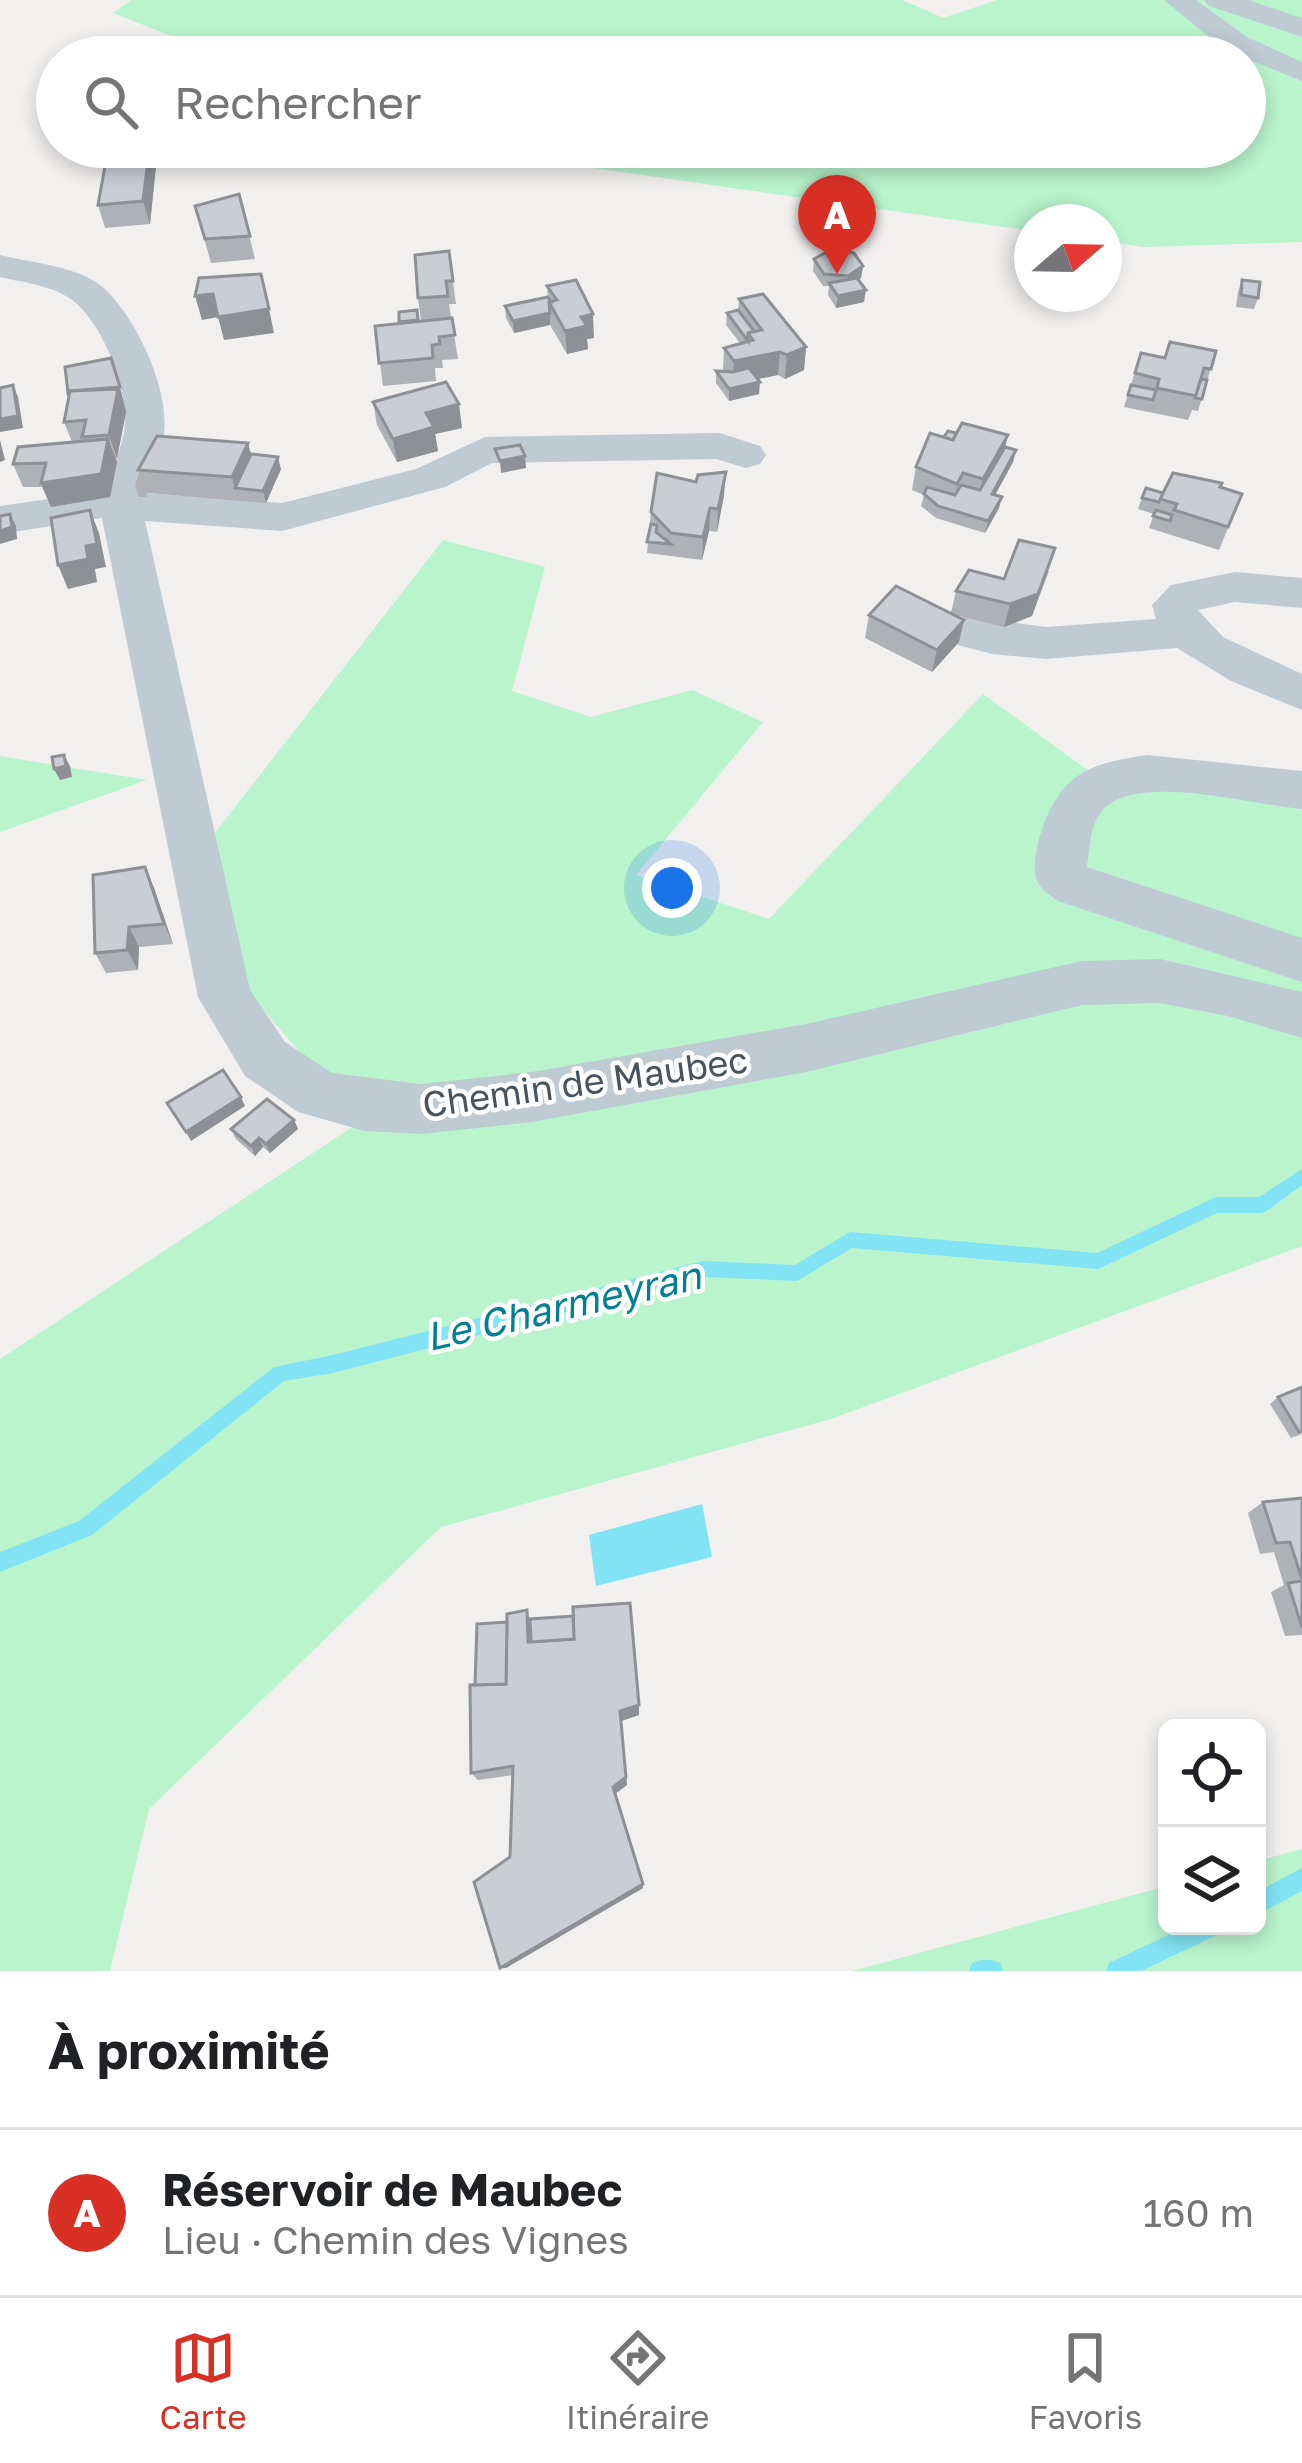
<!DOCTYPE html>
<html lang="fr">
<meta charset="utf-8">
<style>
body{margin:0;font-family:"Golos Text",sans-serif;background:#f2f2f2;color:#202124}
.controls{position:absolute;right:36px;bottom:36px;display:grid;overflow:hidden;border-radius:18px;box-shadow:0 6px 18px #0003}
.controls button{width:108px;height:108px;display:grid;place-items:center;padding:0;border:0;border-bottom:3px solid #e0e0e0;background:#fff;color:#202124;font:60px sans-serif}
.compass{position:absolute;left:1014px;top:204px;width:108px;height:108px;border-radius:50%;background:#fff;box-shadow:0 6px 18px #0003;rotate:70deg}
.you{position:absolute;left:672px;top:888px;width:42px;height:42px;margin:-30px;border:9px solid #fff;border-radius:50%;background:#1a73e8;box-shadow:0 0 0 18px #1a73e833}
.badge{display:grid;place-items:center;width:78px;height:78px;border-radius:50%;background:#d93025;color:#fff;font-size:39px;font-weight:700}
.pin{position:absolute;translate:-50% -99px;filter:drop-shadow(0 3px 6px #0008)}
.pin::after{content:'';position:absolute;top:63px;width:42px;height:36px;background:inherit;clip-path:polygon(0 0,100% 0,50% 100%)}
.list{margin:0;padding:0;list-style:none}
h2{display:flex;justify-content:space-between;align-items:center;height:156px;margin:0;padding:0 48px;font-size:51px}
h2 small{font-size:39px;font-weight:400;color:#757577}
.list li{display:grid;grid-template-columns:78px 1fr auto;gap:36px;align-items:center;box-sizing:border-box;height:168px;padding:0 48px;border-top:3px solid #e0e0e0}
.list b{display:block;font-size:45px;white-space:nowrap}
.list p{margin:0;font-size:39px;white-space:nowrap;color:#757577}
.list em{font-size:39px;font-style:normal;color:#757577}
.icon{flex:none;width:66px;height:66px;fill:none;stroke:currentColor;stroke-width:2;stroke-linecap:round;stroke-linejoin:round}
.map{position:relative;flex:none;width:1302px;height:1971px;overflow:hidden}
.search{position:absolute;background:#fff;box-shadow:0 6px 18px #0003;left:36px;right:36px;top:36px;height:132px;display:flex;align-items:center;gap:30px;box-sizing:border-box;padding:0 42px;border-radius:66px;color:#757577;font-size:45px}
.sheet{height:324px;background:#fff}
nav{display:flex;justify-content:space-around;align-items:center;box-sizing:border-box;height:168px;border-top:3px solid #e0e0e0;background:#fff;font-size:33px;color:#757577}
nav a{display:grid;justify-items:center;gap:6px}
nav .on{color:#d93025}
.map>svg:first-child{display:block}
.green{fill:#b9f4cd}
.water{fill:#82e3f5}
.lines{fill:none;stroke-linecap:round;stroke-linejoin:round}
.stream{fill:#82e3f5;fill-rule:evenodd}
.minor{fill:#becbd3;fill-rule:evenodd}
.wall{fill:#aeb1b6}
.shaded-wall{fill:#8d9094}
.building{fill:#caced4;stroke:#8d9094;stroke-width:3}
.labels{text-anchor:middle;stroke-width:9;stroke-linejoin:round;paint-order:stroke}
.street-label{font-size:36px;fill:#45545f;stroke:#fff}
.water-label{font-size:39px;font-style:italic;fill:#037e96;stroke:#fff}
</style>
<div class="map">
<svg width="1302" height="1971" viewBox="0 0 1302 1971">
<rect width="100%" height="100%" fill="#f2efef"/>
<g class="green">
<polygon points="131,0 902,0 943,18 997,0 1302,0 1302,242 1143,247 1104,241 1104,222 1032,222 1032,231 447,147 1245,147 1245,57 224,57 113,13"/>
<polygon points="443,540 545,567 512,691 591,717 692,690 763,722 636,875 769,919 983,694 1112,788 1302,785 1302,1246 831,1419 441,1527 149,1809 110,1971 0,1971 0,1359 360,1122 241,984 207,843"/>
<polygon points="0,756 147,780 0,832"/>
<polygon points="1302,1849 1302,1971 852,1971 1167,1886 1167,1926 1257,1926 1257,1861"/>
</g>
<polygon class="water" points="702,1504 712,1557 596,1586 589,1535"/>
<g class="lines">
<g class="stream">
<polygon points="1302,1169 1302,1185 1268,1210 1262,1213 1217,1213 1098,1269 852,1248 797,1281 703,1277 333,1373 284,1381 92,1535 0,1572 0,1552 79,1521 274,1367 333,1355 703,1261 795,1265 850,1232 1097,1253 1216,1197 1259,1197"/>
<polygon points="1302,1868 1302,1891 1257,1915 1257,1892"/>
<polygon points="1187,1926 1222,1926 1219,1934 1141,1971 1106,1971 1109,1963"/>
<polygon points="980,1960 992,1960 1000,1963 1003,1971 969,1971 972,1963"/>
</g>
<g class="minor">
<polygon points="1164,0 1196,0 1247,37 1302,62 1302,81 1225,50"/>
<polygon points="1204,0 1248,0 1302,18 1302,37 1209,6"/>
<path d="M0,255C32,263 80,266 105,289C137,320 169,388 164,432C162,452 151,474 145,493L282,503L416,469L485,437L720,433L760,446L766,455L760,464L746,468L716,459L492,463L445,487L282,531L145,521L250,990L285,1042L332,1073L421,1084L532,1072L806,1024L1082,961L1160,959L1302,992V1038L1228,1016L1160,1003L1082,1005L806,1072L532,1122L421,1134L365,1131L298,1112L245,1076L198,997L102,518L0,534V506L104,491C110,473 119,455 123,437C132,399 107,333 79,306C60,286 25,283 0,277Z"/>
<polygon points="1235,572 1302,578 1302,608 1235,602 1198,610 1223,637 1302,674 1302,710 1231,681 1177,648 1046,659 992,654 950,643 943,632 950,621 966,616 1046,627 1156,619 1152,605 1171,585"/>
<path d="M1147,755L1302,771V809C1254,805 1144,774 1107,806C1090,820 1090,846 1087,867L1302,938V982L1058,901C1048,894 1036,886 1035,873C1033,843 1051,795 1075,778C1097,762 1121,759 1147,755Z"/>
</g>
</g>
<g class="wall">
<polygon points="154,147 157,158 150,224 105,228 98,205"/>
<polygon points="239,194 255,259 211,263 195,206"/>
<polygon points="449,251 456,304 449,304 458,359 442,360 443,368 435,368 436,381 383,386 375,326 399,324 399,312 417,310 418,322 421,321 418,298"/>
<polygon points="814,259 863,266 861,278 858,280 864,302 836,308 828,295 829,286 823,286 813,271"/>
<polygon points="1242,280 1258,298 1254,309 1236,307 1238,292"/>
<polygon points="547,286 594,338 587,339 588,349 567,354 550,325 514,333 506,318 505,306 548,297"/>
<polygon points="739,299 806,347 804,370 785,379 778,375 758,379 759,394 729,401 716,383 716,371 723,371 724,348 740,343 726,325 727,313 738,310"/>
<polygon points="1216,351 1198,411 1192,410 1188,420 1124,407 1141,353 1165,358"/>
<polygon points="111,358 126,412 117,458 115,459 117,462 110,497 51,507 42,487 23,487 13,464 72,442 64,422"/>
<polygon points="373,402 462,428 435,434 438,451 397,462 377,425"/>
<polygon points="956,433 1008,435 1005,447 1016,450 1013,462 995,495 999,508 985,533 936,518 921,506 924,495 912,490 916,467 944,437"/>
<polygon points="251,455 281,469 266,503 148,493 146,497 139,497 135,485 139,474 138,470"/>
<polygon points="1221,487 1242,494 1219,550 1149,528 1154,514 1138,509 1142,498 1163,493"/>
<polygon points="724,495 717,532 709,531 702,560 647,553 651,512"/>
<polygon points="1049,571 1032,616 1004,627 955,615 959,642 932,672 865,638 869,615 951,613 956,591 1004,579"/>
<polygon points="145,867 154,888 173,944 139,947 138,970 106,973 95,953"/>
<polygon points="294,1120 298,1129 270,1153 263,1147 255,1156 236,1139 231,1129"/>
<polygon points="1278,1397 1302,1434 1291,1438 1270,1404"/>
<polygon points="1302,1498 1302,1635 1285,1636 1271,1592 1284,1585 1274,1552 1260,1554 1248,1513 1263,1502"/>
<polygon points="527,1610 530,1619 639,1715 621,1721 627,1785 615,1793 643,1888 506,1968 500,1968 510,1857 513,1775 478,1780 471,1773 475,1685 507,1622"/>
</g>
<g class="shaded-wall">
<polygon points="154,147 157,158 155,175 152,163"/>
<polygon points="149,152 155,175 150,224 143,201"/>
<polygon points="863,266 861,278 847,288 848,276"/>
<polygon points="866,290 864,302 836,308 838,296"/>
<polygon points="213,294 269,309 274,333 224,340 218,317 202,320 195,296"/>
<polygon points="550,313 550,325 514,333 513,321"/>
<polygon points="593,314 594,338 587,339 588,349 567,354 565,331 581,317"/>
<polygon points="806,347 804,370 785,379 787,355"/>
<polygon points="780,352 778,375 732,384 734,361"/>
<polygon points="760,382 759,394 729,401 729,389"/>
<polygon points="13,385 18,397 23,428 0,432 0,419"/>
<polygon points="120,387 126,412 117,458 109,435 72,405 68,393"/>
<polygon points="459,404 462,428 435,434 438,451 397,462 393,439 426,413"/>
<polygon points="1008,435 1002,459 977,502 983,479"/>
<polygon points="108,439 117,462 110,497 51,507 41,483"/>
<polygon points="0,440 5,460 0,462"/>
<polygon points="248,443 254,466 235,488 232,477"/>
<polygon points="1016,450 1013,462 989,506 992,494"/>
<polygon points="525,456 526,468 501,473 500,461"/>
<polygon points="278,457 281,469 266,503 263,491"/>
<polygon points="726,472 724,495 717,532 718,509"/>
<polygon points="1002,497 999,508 985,533 988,521"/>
<polygon points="710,508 709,531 702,560 703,537"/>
<polygon points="90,510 99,533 106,567 95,569 97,582 68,589 58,565 86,546"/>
<polygon points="10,514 16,526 17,539 0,544 0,531"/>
<polygon points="1055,548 1032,616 1004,627 1010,604"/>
<polygon points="964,620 959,642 932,672 937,650"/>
<polygon points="64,755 70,766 72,777 60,780 54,769"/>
<polygon points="145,867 154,888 173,944 164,924"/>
<polygon points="129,927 139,947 138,970 127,950"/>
<polygon points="241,1097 245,1106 191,1141 186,1132"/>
<polygon points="294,1120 298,1129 270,1153 266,1144"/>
<polygon points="259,1138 263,1147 255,1156 251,1146"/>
<polygon points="639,1705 639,1715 621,1721 627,1785 615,1794 613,1787 620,1711"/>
<polygon points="643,1884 643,1888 506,1968 500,1968"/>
</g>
<g class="building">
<polygon points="154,147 152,163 149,152 112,155 113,149"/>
<polygon points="149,152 143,201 98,205 107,155"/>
<polygon points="239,194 250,236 205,239 195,206"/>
<polygon points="830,250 854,253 863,266 848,276 824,274 814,259"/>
<polygon points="449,251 453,281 446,281 448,296 418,298 415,255"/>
<polygon points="261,274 269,309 218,317 213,294 195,296 199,278"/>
<polygon points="857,278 866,290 838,296 829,283"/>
<polygon points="576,280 593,314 581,317 587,326 565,331 549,302 557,300 547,286"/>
<polygon points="1242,280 1260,282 1258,298 1241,295"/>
<polygon points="763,294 806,347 787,355 780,352 734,361 724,348 753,340 748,333 762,330 739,299"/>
<polygon points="548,297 551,302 549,302 550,313 513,321 505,306"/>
<polygon points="417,310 418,320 399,322 399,312"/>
<polygon points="738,310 754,331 748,333 748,341 727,313"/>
<polygon points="452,318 455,335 439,337 440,344 432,345 433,358 379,363 375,326"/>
<polygon points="1170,342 1216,351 1211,369 1204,368 1196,396 1157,388 1159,379 1135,373 1141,353 1165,358"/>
<polygon points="111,358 120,387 70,391 68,393 65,367"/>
<polygon points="749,368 760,382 729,389 716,371 733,372"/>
<polygon points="1201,379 1207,380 1202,399 1195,398"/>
<polygon points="446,382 459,404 426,413 434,427 393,439 373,402"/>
<polygon points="13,385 18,416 0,419 0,388"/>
<polygon points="1131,385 1156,390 1153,400 1128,395"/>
<polygon points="118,389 109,435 82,437 86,420 64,422 70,391"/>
<polygon points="962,423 1008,435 983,479 963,473 957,484 916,467 930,433 953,440"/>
<polygon points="948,431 956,433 953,440 944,437"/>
<polygon points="157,436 248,443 232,477 138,470"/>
<polygon points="108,439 101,474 41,483 46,463 13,464 18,447"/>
<polygon points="520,445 525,456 500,461 495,449"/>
<polygon points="1005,447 1016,450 992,494 1002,497 988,521 938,506 924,494 927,487 955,495 961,485 980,490"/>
<polygon points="251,454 278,457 263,491 235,488"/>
<polygon points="726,472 718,509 710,508 703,537 671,533 651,512 657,473 696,482 698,475"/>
<polygon points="1173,473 1222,483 1220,487 1242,494 1228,527 1174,510 1177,504 1160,499"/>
<polygon points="1146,488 1163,493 1159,502 1142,498"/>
<polygon points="90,510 97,544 86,546 88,559 58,565 51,518"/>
<polygon points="1156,510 1172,515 1170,521 1153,516"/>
<polygon points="10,514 12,527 0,531 0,516"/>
<polygon points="651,524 657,525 656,532 671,544 647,542"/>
<polygon points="1019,540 1055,548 1038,594 1010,604 956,591 969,570 1004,579"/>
<polygon points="896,586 964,620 937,650 869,615"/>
<polygon points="64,755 66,766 54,769 52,757"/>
<polygon points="145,867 164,924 129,927 127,950 95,953 93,875"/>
<polygon points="223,1070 241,1097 186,1132 167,1103"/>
<polygon points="267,1099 294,1120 266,1144 259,1138 251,1146 231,1129"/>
<polygon points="1302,1387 1302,1431 1299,1432 1278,1397"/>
<polygon points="1302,1498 1302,1579 1290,1542 1276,1543 1263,1502"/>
<polygon points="1302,1581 1302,1627 1288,1583"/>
<polygon points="630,1603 639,1705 620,1711 626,1777 613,1787 643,1884 500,1968 474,1882 510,1857 513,1766 471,1773 470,1685 506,1684 507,1614 527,1610 528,1642 574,1639 573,1607"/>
<polygon points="573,1616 574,1639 531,1642 530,1619"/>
<polygon points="507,1622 506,1684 475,1685 477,1624"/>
</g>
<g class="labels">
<g class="street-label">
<text transform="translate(585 1082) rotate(-8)" y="13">Chemin de Maubec</text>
</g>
<g class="water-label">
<text transform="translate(563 1306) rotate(-13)" y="14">Le Charmeyran</text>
</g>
</g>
</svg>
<div class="controls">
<button><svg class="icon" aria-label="locate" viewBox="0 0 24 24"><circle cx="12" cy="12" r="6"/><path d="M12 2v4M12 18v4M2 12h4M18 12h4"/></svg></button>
<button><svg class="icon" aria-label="layers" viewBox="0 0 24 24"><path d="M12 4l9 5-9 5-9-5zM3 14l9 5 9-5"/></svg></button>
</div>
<svg class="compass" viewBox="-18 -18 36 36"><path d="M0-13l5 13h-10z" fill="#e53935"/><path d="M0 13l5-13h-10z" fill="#757577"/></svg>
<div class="you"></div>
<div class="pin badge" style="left:837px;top:274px">A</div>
<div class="search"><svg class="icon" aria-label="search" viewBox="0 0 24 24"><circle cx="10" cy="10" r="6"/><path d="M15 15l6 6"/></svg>Rechercher</div>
</div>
<section class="sheet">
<h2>À proximité<small></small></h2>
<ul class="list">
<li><span class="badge">A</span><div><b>Réservoir de Maubec</b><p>Lieu · Chemin des Vignes</p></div><em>160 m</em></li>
</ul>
</section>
<nav>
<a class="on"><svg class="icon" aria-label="map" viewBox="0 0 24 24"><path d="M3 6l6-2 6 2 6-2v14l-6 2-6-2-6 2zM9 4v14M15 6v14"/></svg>Carte</a>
<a><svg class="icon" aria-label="directions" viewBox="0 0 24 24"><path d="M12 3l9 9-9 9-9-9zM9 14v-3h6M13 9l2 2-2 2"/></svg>Itinéraire</a>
<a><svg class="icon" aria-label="saved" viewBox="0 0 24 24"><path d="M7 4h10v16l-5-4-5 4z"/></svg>Favoris</a>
</nav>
